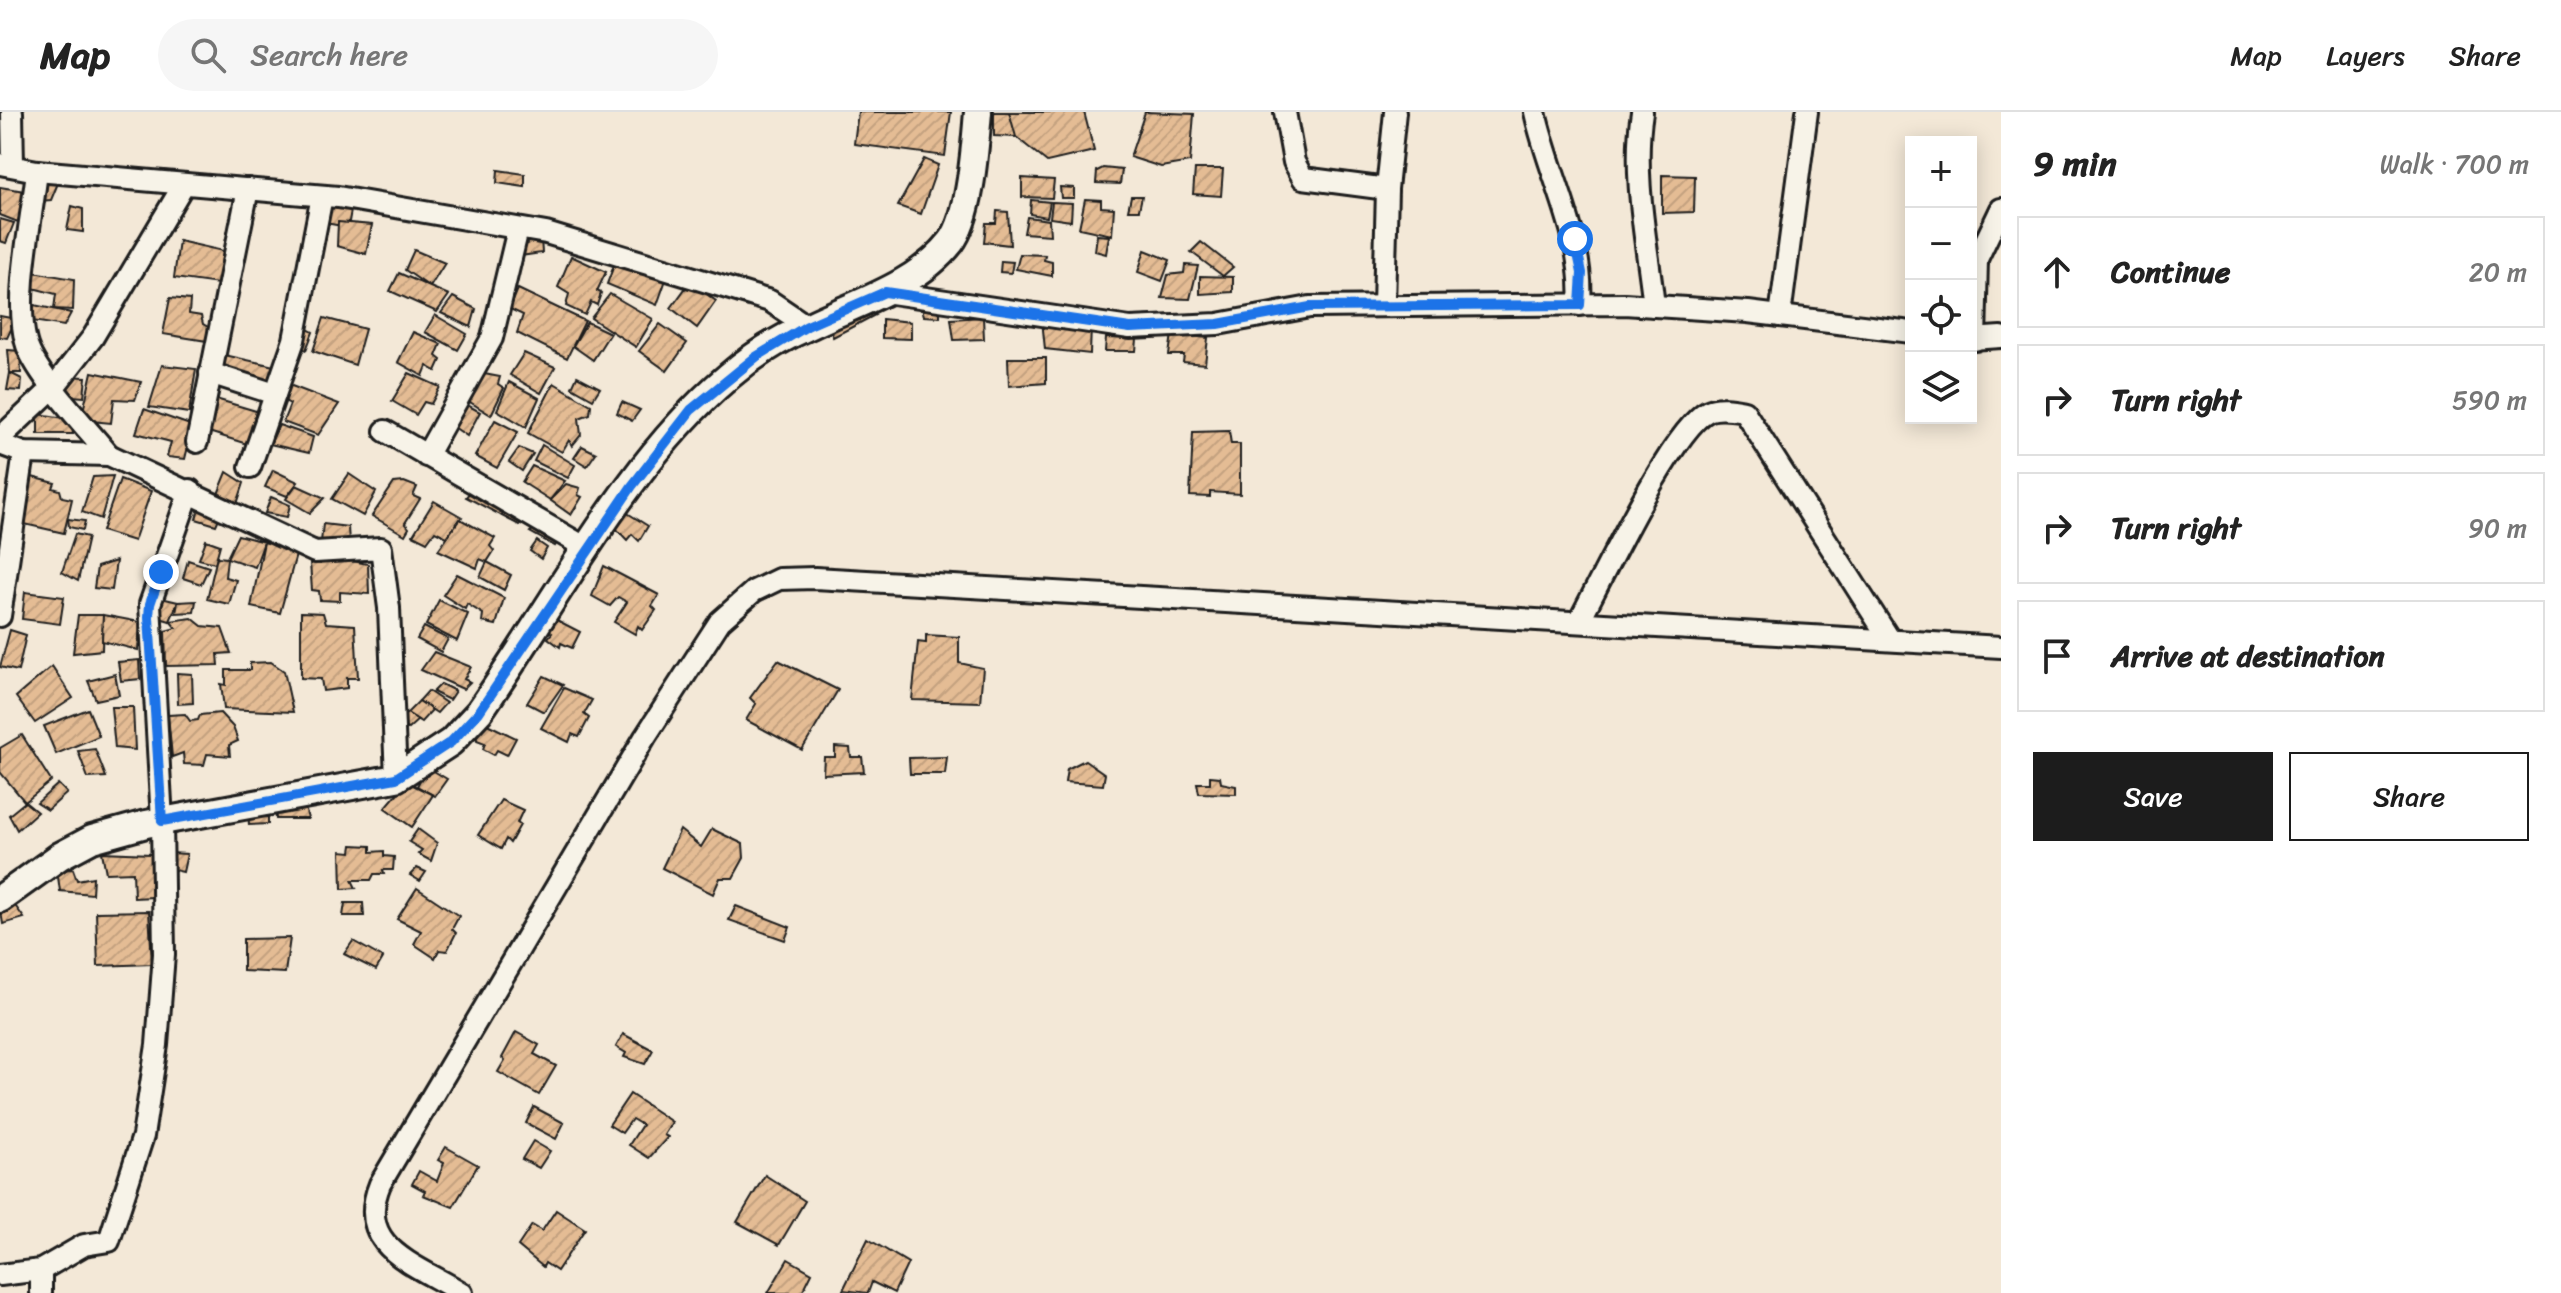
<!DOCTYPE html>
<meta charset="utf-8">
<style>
body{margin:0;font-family:Sriracha,sans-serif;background:#f6f6f6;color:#222}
.controls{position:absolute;right:24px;top:24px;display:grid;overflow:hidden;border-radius:0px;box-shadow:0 4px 20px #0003}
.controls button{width:72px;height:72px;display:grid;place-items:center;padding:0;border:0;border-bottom:2px solid #e0e0e0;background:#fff;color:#222;font:40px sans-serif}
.stop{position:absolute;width:24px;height:24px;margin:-18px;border:6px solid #1a73e8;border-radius:50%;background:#fff}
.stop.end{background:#1a73e8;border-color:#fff;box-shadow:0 2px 8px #0008}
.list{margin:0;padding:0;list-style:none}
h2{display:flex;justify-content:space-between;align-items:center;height:104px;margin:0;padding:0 32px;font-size:34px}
h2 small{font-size:26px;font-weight:400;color:#767676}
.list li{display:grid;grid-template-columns:52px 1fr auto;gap:24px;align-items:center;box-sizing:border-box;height:112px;margin:0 16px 16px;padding:0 16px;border:2px solid #e0e0e0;border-radius:0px}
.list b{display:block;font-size:30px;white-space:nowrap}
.list em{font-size:26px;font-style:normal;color:#767676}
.actions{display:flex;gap:16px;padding:24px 32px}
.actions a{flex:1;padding:18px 0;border:2px solid #1c1c1c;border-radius:0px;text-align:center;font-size:28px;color:#1c1c1c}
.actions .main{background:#1c1c1c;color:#fff}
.icon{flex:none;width:44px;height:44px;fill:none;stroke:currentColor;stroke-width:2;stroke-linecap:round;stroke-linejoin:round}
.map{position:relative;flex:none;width:2001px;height:1181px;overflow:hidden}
header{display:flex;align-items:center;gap:48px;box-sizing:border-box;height:112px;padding:0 40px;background:#fff;border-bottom:2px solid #e0e0e0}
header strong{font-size:38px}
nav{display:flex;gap:44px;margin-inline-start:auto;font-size:28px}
.search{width:560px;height:72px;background:#f6f6f6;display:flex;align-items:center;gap:20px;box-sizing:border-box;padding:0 28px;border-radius:44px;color:#767676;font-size:30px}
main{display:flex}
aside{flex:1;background:#fff}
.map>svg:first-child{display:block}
.building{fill:url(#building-hatch);stroke:#1c1c1c;stroke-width:2}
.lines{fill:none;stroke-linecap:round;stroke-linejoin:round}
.minor-casing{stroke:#1c1c1c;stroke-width:26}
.tertiary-casing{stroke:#1c1c1c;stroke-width:32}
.minor{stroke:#f7f3e8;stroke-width:20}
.tertiary{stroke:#f7f3e8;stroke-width:26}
.route{stroke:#1a73e8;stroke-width:10}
</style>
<header>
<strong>Map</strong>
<div class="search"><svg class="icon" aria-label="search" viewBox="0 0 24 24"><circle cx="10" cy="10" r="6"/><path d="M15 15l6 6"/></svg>Search here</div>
<nav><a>Map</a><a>Layers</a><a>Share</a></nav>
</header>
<main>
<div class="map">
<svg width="2001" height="1181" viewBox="0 0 2001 1181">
<defs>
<pattern id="building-hatch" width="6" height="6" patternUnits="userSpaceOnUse" patternTransform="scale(2)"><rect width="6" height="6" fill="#e4bc94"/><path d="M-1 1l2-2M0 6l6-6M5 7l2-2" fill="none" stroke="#c3a17f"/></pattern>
</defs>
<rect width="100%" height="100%" fill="#f3e8d7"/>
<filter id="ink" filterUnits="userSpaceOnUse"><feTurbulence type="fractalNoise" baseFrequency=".0125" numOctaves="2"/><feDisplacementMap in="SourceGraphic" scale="16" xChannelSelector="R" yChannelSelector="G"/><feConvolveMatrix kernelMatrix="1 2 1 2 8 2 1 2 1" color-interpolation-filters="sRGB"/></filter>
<g filter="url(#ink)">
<g class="building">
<polygon points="858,0 951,0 945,44 854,32"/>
<polygon points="994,0 1016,0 1016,25 994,24"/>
<polygon points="1009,0 1084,0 1094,39 1047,50 1016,25"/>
<polygon points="1145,0 1194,2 1190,50 1161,55 1130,45"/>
<polygon points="924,47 938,53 921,102 898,94"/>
<polygon points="1103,56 1122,58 1120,72 1096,71 1097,59"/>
<polygon points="1195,57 1223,57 1221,84 1193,82"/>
<polygon points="498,58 525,62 525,75 497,71"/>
<polygon points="1662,63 1695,64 1694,100 1662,101"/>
<polygon points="1022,66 1054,68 1052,86 1022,85"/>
<polygon points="42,69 58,71 51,88 40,89"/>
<polygon points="0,75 25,79 18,110 0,103"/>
<polygon points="1060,75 1074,76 1074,86 1061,86"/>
<polygon points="1131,84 1142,84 1139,98 1128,98"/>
<polygon points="1085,87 1101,88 1101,95 1114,96 1112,123 1079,116"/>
<polygon points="1031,88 1050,90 1047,105 1030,102"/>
<polygon points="1052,90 1072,91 1071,109 1050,106"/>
<polygon points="327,91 352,93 348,115 325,111"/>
<polygon points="72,94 83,97 83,120 67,118"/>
<polygon points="997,99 1008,100 1010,133 984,130 986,111 996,111"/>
<polygon points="1027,105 1049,108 1050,123 1024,121"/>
<polygon points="0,107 14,111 6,131 0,129"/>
<polygon points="338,110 372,113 366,142 337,134"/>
<polygon points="517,123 541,127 542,141 520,144"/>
<polygon points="1097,123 1109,124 1106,142 1095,139"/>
<polygon points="179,129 223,139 218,172 174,166"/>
<polygon points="1201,130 1233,155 1223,164 1191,140"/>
<polygon points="414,138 445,151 430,175 405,158"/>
<polygon points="1145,138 1170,148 1162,169 1138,160"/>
<polygon points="1020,142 1045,143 1044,148 1052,150 1052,164 1016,157"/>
<polygon points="571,144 606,160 597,179 601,181 597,193 591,190 585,203 566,194 569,182 558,175"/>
<polygon points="616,148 668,162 657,193 607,172"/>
<polygon points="1001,149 1013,150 1011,161 1000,160"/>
<polygon points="1185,153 1198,154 1190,187 1162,186 1168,163 1184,161"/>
<polygon points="33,160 74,167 73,198 54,197 56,182 29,175"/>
<polygon points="399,161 430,175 449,183 437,200 390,179"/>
<polygon points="1200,164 1233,165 1233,180 1200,182"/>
<polygon points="690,170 716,189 697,216 671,196"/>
<polygon points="518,177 585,209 567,246 517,221 523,203 510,197"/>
<polygon points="610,182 653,207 636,235 591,206"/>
<polygon points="453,185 476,197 471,215 441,201"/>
<polygon points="170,186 190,188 189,202 201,204 203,212 208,215 207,229 163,222"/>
<polygon points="921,191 940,192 940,205 924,204"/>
<polygon points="34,193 71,201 64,214 32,209"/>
<polygon points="865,194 875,203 833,225 827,211"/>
<polygon points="435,203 467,222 458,238 425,220"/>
<polygon points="0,204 16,207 7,226 0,225"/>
<polygon points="983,205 984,227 954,228 951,207"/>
<polygon points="324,206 365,217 355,253 313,239"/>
<polygon points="882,207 911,210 911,227 882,226"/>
<polygon points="1042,208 1091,214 1090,242 1045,237"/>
<polygon points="587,210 610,221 593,248 573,234"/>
<polygon points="660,212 687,231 667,259 639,239"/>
<polygon points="304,215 313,220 306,238 299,234"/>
<polygon points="413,220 441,232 436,244 441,248 436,259 427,254 423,264 398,250"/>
<polygon points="1172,222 1208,226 1205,252 1183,250 1184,243 1169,243"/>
<polygon points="1106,226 1137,227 1136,239 1105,239"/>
<polygon points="8,238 20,239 21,261 10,261"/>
<polygon points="524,241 555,255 541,281 510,263"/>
<polygon points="220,242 274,254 259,287 211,273"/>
<polygon points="1008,246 1046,246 1046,271 1009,274"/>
<polygon points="162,253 196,257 189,301 149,295"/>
<polygon points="92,260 141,270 135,288 114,287 111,311 81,308"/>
<polygon points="10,261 22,267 21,279 7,278"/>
<polygon points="409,261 440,275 431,292 424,290 416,303 392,289"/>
<polygon points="479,261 500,265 498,272 504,276 491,303 465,287"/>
<polygon points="63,264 86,265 84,285 60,283"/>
<polygon points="577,264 600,276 593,287 572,275"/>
<polygon points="509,270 539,286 526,315 497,298"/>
<polygon points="554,271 591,293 590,302 579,306 581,323 572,334 569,328 562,340 528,321"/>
<polygon points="289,273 339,292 318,323 283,310 290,292 283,288"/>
<polygon points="209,285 256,299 247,332 199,317"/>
<polygon points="460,289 480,300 467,324 448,311"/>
<polygon points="622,290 640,298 632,309 617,301"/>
<polygon points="144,297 193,314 185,347 167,345 171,330 136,321"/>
<polygon points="38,302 71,307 73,322 38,322"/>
<polygon points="495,308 518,320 497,356 475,344"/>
<polygon points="279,313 313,325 309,341 270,332"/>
<polygon points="1229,319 1231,332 1240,332 1240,382 1210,380 1210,385 1190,384 1193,320"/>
<polygon points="542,333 575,353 568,366 534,349"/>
<polygon points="582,334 596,341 587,354 574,346"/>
<polygon points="519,336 533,342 522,359 509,350"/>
<polygon points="532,354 565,369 550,388 522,370"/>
<polygon points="273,358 298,370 287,384 265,375"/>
<polygon points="227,360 244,371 237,392 218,382"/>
<polygon points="349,362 376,380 363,404 332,387"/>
<polygon points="113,364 101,407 82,400 93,365"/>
<polygon points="32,365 55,371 53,376 60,378 62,385 72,387 64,421 20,411"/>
<polygon points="482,365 515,381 502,404 466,385"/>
<polygon points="120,367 151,379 134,429 102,419"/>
<polygon points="404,370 417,375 413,384 420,387 405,411 409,416 405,423 372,404 394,371"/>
<polygon points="566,372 580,376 578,383 582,385 571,403 550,388"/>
<polygon points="296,373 325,386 310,401 286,387"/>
<polygon points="515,381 535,393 519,413 502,404"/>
<polygon points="271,385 290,393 287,405 265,401"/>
<polygon points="434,389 462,405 447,425 435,419 427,430 413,423"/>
<polygon points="199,396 220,404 216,413 196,407"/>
<polygon points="540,397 566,412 555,434 530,420 535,416 530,412"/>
<polygon points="621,397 648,414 639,429 632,422 627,428 610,410"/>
<polygon points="68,407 85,409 83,418 69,415"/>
<polygon points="460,407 495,426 490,434 494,439 487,450 480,447 477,456 438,438"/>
<polygon points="323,412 348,415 349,431 321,430"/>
<polygon points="75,422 88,425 78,469 62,460"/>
<polygon points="238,423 264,430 255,455 227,446"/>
<polygon points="206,428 220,433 215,451 199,447"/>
<polygon points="537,429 547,436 541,447 530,439"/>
<polygon points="264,430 297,439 280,501 251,495"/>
<polygon points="320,443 368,452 369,482 340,480 340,489 320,488 319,479 312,478 310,451 320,452"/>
<polygon points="217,445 227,446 225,465 236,468 229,492 207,487"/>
<polygon points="188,448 209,455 201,472 183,466"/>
<polygon points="116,449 112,478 94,476 97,455"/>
<polygon points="487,450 511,463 504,478 480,465"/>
<polygon points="604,454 659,483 652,494 656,498 642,518 638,514 635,522 614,510 627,490 618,485 610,494 592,484"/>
<polygon points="457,462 504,486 496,513 482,510 483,502 467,492 465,497 443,483"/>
<polygon points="25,480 64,485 60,512 22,507"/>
<polygon points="157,485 178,490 170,509 156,505"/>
<polygon points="439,488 468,502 457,529 426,513"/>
<polygon points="196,489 194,500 176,501 178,490"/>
<polygon points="301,500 323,501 326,511 355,513 358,566 347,566 347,576 323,579 321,567 301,566"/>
<polygon points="78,503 103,503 102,538 73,541"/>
<polygon points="103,503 140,510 138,538 102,529"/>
<polygon points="549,504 580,520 572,536 561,531 560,535 548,526 552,521 541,513"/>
<polygon points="192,506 202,514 222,516 231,541 218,542 219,553 166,554 165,519 176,516 170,509"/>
<polygon points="424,515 448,527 441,540 417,527"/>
<polygon points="10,518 26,523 18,559 0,555"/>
<polygon points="926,523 959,525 959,551 983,556 980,590 912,588 918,530 926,531"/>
<polygon points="434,540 471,555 464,567 470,570 463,577 421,558"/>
<polygon points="139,548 140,567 121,569 118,550"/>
<polygon points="778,548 838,578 802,638 746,608 756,592 750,586"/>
<polygon points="271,550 284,559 293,600 224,597 221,572 226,573 226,558 250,558 250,551"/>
<polygon points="52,554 73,586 35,611 16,585"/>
<polygon points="177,561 192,562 193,591 178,592"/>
<polygon points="115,562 119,583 96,588 88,569"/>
<polygon points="544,564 563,573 544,600 527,591"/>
<polygon points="441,572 455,579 449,588 433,580"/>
<polygon points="564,576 592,588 584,602 589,606 579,625 572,622 569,630 541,616"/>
<polygon points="428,579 446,591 437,601 419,589"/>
<polygon points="419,589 432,598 421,610 407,601"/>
<polygon points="111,595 133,595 135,638 115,636"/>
<polygon points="88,597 99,624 56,642 44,614"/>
<polygon points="220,601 233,615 238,629 229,633 230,644 207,642 204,653 184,652 183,641 172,645 168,603 185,602 190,609 198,608 200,603"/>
<polygon points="407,601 418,608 408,617 398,611"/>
<polygon points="483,610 516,626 507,643 497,638 494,643 483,637 485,631 477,628 476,620"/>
<polygon points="22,623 51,669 25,690 0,660 0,636"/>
<polygon points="835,635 850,636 851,645 862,645 864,660 823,662 824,645 835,645"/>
<polygon points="95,637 106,665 88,666 78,639"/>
<polygon points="947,645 945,662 910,662 909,646"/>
<polygon points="1085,648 1105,662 1103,673 1065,670 1067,657"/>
<polygon points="427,655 447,667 435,684 417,674"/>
<polygon points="1210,664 1220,665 1221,671 1236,674 1236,682 1199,681 1197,671 1210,671"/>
<polygon points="407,670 433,683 412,715 385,696"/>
<polygon points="58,672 67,681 48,698 37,691"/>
<polygon points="501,688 523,698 517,711 520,713 510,731 506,727 501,737 478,723"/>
<polygon points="25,690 37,700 17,718 9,703"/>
<polygon points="304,691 308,707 276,707 275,693"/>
<polygon points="248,699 268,700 268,712 249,713"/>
<polygon points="418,717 437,731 431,749 418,742 422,738 409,730"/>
<polygon points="712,717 743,732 744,746 733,766 720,766 713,782 662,756 680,718 701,735"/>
<polygon points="352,733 371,734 371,740 384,739 384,744 394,745 393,758 383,758 384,762 374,762 371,768 352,768 356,776 342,777 341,739 351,740"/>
<polygon points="102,740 151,742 153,785 134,786 133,760 106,761"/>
<polygon points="170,741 187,742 183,760 174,758"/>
<polygon points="417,756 426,760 420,769 410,763"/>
<polygon points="73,757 77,768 93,765 92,782 60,779 57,758"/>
<polygon points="417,776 459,804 452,817 456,821 447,839 439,838 435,846 414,832 421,819 397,807"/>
<polygon points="11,788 24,806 3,812 0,794"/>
<polygon points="345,791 363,791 364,804 343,804"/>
<polygon points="736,794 790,815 785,828 729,808"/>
<polygon points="149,799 152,852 98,854 96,800"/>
<polygon points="290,826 285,861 243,859 243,827"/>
<polygon points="353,829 383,846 376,858 344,842"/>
<polygon points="516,920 539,933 534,942 556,954 539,983 498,960 505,948 502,946"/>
<polygon points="623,922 653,938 645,952 624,945 626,941 616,935"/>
<polygon points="630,982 672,1010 664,1023 668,1025 649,1046 629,1033 642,1013 632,1007 622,1021 609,1013"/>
<polygon points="534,995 564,1011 556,1027 526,1011"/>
<polygon points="533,1029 550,1039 539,1056 522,1047"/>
<polygon points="446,1035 478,1053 453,1095 423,1083 425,1079 412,1072 419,1059 437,1069 444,1051 438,1048"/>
<polygon points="765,1063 805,1089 779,1133 737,1110"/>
<polygon points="556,1098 585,1117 557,1159 545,1151 543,1155 518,1134 532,1113 542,1119"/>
<polygon points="868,1127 908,1151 894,1181 872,1170 868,1181 843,1178"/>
<polygon points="788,1147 812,1161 802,1181 768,1181"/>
</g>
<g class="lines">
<g class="minor-casing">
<g id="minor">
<polyline points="12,0 13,53"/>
<polyline points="1285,0 1294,50 1303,66 1387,77"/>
<path d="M1535,0C1549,65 1585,126 1580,193"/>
<path d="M1642,0C1632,63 1647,131 1654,194"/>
<polyline points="0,52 37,59 338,85 546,121 770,189 807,214"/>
<path d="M37,59C32,106 14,186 26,230C33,260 88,317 109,343"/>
<polyline points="885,180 1130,216 1218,212 1310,195 1624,192 1748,200 1911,220"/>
<polyline points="1384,194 1387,77 1395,0"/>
<polyline points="1780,204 1807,0"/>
<polyline points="1971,227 2001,225"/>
<polyline points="1975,228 1977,147 2001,97"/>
<polyline points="210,261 275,282"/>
<polyline points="385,319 588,437"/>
<polyline points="0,326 54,275 93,225 184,72"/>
<polyline points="197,330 248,77"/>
<polyline points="0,332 24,341 109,343 315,440 381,436 389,496 396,666"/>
<polyline points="426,344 492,226 518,117"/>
<polyline points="250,355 294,228 322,84"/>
<polyline points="0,504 24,341"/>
<path d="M1579,509C1602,467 1672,317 1708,299C1719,294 1733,297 1744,299L1890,528"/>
<polyline points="41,1158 41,1181"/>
<polyline points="0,1163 41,1158 84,1133 109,1129 143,1024 157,933 164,842 162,709 150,492 190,378"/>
<path d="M462,1181C416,1152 354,1136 380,1072L645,625L720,509L754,479L779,467L815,466L2001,535"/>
</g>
</g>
<g class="tertiary-casing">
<path id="tertiary" d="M0,787L60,744L92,727L146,712L396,666L451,630L479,600C556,490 627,350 729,264C752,244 783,225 811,213C859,190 917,173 951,130C971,104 975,33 978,0"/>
</g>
<use href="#minor" class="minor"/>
<use href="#tertiary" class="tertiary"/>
</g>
</g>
<g class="lines" filter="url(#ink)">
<polyline class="route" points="161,460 150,492 149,505 162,709 396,666 451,630 479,600 632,374 691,298 756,245 807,214 885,180 1130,216 1218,212 1310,195 1580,193 1582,161 1575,127"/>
</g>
</svg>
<div class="controls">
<button>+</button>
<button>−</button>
<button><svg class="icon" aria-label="locate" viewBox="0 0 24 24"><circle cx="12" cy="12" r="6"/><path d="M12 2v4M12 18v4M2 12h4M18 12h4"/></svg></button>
<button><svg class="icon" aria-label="layers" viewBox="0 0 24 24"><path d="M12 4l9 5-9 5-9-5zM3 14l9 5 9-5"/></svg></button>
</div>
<div class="stop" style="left:1575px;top:127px"></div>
<div class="stop end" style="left:161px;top:460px"></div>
</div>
<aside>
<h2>9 min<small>Walk · 700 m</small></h2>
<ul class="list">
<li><svg class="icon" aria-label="ahead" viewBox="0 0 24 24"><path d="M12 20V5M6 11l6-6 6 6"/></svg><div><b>Continue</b></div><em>20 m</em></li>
<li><svg class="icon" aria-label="right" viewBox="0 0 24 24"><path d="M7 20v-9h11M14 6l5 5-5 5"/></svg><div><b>Turn right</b></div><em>590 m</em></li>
<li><svg class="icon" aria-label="right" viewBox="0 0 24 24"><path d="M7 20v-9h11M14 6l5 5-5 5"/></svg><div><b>Turn right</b></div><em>90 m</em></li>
<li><svg class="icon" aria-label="arrive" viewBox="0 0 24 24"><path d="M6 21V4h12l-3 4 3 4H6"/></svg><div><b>Arrive at destination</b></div></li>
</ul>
<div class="actions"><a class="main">Save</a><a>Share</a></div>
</aside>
</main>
